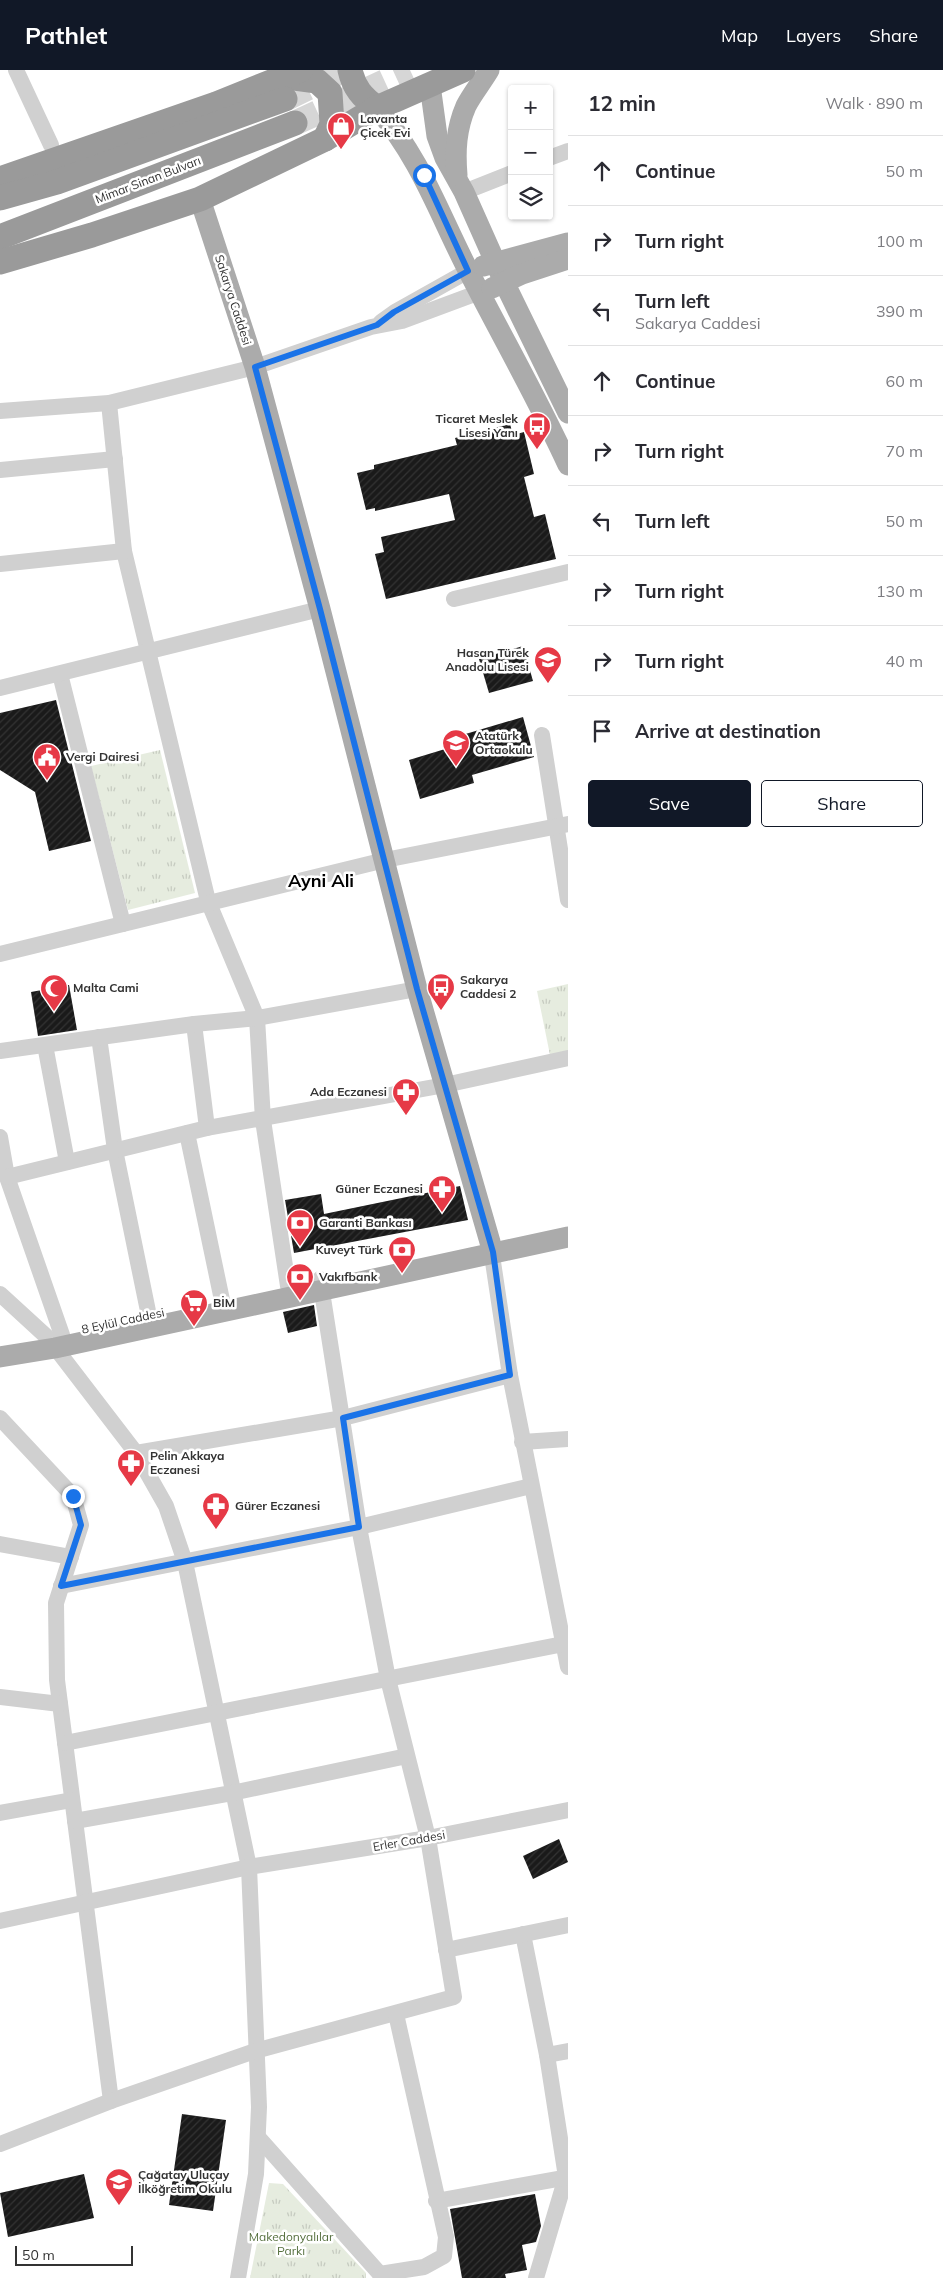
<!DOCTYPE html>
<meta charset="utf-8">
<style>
body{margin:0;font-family:Mulish,sans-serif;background:#f7f7f7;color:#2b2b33}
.controls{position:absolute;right:15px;top:15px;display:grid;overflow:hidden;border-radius:5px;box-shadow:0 1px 4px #0004}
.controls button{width:45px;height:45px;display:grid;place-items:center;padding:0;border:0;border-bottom:1px solid #e1e1e2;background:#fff;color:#2b2b33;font:25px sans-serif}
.scale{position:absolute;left:15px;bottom:12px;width:118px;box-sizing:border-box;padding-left:5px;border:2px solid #333;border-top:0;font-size:14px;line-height:18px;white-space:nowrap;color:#333;-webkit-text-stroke:4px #fff;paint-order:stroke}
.stop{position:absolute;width:15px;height:15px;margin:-11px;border:4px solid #1a73e8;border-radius:50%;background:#fff}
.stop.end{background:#1a73e8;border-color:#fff;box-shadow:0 1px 5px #0008}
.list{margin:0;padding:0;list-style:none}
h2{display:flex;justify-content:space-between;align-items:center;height:65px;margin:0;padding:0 20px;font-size:21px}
h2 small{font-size:16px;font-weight:400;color:#7c7c81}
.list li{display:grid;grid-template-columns:32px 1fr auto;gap:15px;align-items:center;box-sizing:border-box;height:70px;padding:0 20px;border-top:1px solid #e1e1e2}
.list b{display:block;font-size:19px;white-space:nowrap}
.list p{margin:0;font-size:16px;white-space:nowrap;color:#7c7c81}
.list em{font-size:16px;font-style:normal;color:#7c7c81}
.actions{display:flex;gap:10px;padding:15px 20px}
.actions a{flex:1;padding:11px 0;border:1px solid #111827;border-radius:5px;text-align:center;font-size:18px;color:#111827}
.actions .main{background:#111827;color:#fff}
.icon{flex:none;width:28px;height:28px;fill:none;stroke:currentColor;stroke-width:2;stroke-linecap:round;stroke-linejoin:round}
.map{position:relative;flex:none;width:568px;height:2208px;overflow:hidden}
header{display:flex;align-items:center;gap:30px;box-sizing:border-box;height:70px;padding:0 25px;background:#111827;color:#fff}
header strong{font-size:24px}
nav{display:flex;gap:28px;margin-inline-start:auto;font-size:18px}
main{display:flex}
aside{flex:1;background:#fff}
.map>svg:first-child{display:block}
.park{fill:url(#park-tufts)}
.building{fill:url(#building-hatch)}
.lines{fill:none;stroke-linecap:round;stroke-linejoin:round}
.highway-tunnel{stroke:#d6d6d6;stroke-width:25;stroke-dasharray:25 12;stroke-linecap:butt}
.minor{stroke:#d0d0d0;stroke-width:16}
.major{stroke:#ababab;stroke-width:21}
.highway{stroke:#9a9a9a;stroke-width:25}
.route{stroke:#1a73e8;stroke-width:6}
.labels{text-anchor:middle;stroke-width:5;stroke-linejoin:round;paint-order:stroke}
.poi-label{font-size:12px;font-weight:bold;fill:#333;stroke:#fff;text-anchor:start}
.street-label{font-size:12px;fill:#333;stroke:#fff}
.park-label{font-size:12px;fill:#56703f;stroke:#fff}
.district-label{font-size:18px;font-weight:bold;fill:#000;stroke:#fff}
</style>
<header>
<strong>Pathlet</strong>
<nav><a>Map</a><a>Layers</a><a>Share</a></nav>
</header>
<main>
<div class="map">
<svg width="568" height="2208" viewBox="0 0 568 2208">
<defs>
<pattern id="park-tufts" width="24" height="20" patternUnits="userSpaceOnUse" patternTransform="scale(1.25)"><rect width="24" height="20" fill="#e6ecdf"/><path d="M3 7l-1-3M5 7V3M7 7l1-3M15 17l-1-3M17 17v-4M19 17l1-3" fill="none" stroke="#c6cbc0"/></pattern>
<pattern id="building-hatch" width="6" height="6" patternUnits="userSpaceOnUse" patternTransform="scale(1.25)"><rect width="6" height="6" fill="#1a1a1a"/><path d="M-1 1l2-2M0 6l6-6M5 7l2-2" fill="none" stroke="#333"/></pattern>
</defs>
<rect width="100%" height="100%" fill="#fff"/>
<g class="park">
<polygon points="160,680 195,823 128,840 91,696"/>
<polygon points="568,914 568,982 550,985 537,921"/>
<polygon points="269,2113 283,2114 366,2203 366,2208 250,2208"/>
</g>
<g class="building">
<polygon points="510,354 513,365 524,362 534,404 524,407 534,447 545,444 556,489 386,529 375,484 384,482 381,467 455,450 449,424 375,441 375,438 366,440 357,403 374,399 374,395 457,375 455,368"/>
<polygon points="523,576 533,611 489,623 479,589"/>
<polygon points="56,630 91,771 49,781 35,722 0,700 0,643"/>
<polygon points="523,647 534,687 472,705 474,713 420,729 409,690 455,676 452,668"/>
<polygon points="69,915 77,960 38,966 31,922"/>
<polygon points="460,1116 468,1150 294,1183 285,1130 321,1124 324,1144"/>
<polygon points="314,1235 317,1256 288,1263 283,1242"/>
<polygon points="559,1769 568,1792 533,1809 523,1786"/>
<polygon points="182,2044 226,2050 213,2141 169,2135"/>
<polygon points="84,2104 94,2148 8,2167 0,2123"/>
<polygon points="535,2124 541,2156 536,2172 522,2175 527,2200 505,2204 506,2208 462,2208 450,2139"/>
</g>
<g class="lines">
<g class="highway-tunnel">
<polyline points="285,29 344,0"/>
<polyline points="295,53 410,0"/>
</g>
<g class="minor">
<polyline points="16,0 51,75"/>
<polyline points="549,88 568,81"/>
<polyline points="464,122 512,103"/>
<polyline points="381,252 395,242 468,201"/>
<polyline points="109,333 124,481 208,831 257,948 263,1050 288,1216"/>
<polyline points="0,341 109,333 255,297 371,257 402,251 480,222"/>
<polyline points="0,400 115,389"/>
<polyline points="0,494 124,481"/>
<polyline points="454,529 568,502"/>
<polyline points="60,604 123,854"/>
<polyline points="0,618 320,539"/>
<polyline points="542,665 568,830"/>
<polyline points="0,884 385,790 568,754"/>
<polyline points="194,954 207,1058"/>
<polyline points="99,967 115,1080 149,1246"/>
<polyline points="45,975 67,1092"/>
<polyline points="0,981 194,954 257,948 417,919"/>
<polyline points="187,1063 222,1230"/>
<polyline points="0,1067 7,1107 62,1265"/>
<polyline points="7,1107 207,1058 445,1015 568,988"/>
<polyline points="490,1172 510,1305 568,1597"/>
<polyline points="0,1224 47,1267 136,1383 166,1436 185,1492 249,1797 259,2037 256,2104 238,2208"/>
<polyline points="0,1348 73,1426 81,1455 56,1533 57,1610 111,2031"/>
<polyline points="522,1372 568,1369"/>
<polyline points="136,1383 343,1348 510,1305"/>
<polyline points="0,1474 71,1487"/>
<polyline points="61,1516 359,1457 531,1416"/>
<polyline points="0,1627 60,1634"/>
<polyline points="65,1673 568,1573"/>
<polyline points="0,1743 72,1730"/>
<polyline points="75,1751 232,1723 407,1686"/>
<polyline points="0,1851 249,1797 428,1768 568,1740"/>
<polyline points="523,1864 547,1985 566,2107 536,2208"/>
<polyline points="446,1880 568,1855"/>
<polyline points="547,1985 568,1981"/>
<polyline points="258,2067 380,2204"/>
<polyline points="0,2074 111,2031 255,1981 454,1927 428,1768 388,1609 359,1457 320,1209"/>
<polyline points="436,2131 568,2107"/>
<polyline points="380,2204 424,2197 444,2186 446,2167 396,1944"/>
</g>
<g class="major">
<polyline points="430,15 437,66 445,88 464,122 505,214 568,343"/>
<path d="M377,38C421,89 439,144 469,202C502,267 538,329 568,395"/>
<path d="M457,105C455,81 456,59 466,36C472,24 482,12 489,0"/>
<polyline points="200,129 255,297 320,539 417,919 490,1172"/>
<polyline points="483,196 568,173"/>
<polyline points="492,218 522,204 568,189"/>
<polyline points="0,1287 55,1278 568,1167"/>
</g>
<g class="highway">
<path d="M350,0C354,18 362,27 377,38"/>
<polyline points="287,7 317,11 330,23 332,54 325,69"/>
<polyline points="0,109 216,34 301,0"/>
<polyline points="0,128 57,112 285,29"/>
<polyline points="0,167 295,53"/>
<polyline points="0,192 92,165 200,129 325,69 377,38 463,0"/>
</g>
</g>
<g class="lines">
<polyline class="route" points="73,1426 81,1455 61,1516 359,1457 343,1348 510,1305 493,1182 417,919 320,539 255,297 377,255 394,242 468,201 424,105"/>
</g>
<defs>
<g id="shop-pin" transform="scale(1.4375)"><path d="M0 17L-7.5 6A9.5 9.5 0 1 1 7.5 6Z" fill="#e63946" stroke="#fff"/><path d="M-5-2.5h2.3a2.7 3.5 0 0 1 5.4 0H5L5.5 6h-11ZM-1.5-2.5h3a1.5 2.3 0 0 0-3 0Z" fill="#fff"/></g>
<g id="bus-pin" transform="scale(1.4375)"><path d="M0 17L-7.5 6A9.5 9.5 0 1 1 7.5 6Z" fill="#e63946" stroke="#fff"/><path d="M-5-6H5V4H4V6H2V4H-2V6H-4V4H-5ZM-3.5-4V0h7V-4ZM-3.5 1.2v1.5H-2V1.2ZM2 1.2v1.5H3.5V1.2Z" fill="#fff"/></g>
<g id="school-pin" transform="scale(1.4375)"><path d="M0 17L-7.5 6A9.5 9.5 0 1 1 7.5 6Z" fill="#e63946" stroke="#fff"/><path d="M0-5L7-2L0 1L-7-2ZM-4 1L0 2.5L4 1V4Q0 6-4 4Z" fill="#fff"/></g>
<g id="civic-pin" transform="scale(1.4375)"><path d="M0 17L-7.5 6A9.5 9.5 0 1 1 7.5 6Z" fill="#e63946" stroke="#fff"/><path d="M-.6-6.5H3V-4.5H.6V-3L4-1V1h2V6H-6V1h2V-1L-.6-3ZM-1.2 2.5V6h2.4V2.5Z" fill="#fff"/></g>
<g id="mosque-pin" transform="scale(1.4375)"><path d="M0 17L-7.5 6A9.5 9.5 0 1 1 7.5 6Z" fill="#e63946" stroke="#fff"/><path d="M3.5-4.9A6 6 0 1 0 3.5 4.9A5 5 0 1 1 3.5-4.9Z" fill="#fff"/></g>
<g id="pharmacy-pin" transform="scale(1.4375)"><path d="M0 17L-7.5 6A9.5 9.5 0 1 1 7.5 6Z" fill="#e63946" stroke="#fff"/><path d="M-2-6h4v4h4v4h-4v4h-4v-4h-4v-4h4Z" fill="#fff"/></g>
<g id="bank-pin" transform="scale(1.4375)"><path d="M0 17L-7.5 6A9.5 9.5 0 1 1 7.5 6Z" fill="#e63946" stroke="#fff"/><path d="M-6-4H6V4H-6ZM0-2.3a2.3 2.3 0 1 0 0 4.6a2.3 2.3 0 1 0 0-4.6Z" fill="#fff"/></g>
<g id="supermarket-pin" transform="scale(1.4375)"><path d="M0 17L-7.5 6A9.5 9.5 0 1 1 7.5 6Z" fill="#e63946" stroke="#fff"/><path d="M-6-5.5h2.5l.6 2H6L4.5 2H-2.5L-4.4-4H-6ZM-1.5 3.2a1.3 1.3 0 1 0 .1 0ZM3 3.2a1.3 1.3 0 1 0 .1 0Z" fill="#fff"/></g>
</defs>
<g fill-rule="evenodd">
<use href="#shop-pin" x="341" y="56"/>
<use href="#bus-pin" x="537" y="356"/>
<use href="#school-pin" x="548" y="590"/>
<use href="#school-pin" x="456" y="673"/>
<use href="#civic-pin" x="47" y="687"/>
<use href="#bus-pin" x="441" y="917"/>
<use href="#mosque-pin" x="54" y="918"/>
<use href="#pharmacy-pin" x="406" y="1022"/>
<use href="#pharmacy-pin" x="442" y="1119"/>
<use href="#bank-pin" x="300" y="1153"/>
<use href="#bank-pin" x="402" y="1180"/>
<use href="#bank-pin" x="300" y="1207"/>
<use href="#supermarket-pin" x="194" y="1233"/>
<use href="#pharmacy-pin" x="131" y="1393"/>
<use href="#pharmacy-pin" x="216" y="1436"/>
<use href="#school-pin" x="119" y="2112"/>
</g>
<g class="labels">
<g class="poi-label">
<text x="360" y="53">Lavanta<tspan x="360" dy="14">Çicek Evi</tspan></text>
<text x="518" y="353" text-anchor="end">Ticaret Meslek<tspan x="518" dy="14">Lisesi Yanı</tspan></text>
<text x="529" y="587" text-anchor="end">Hasan Türek<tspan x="529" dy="14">Anadolu Lisesi</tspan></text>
<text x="475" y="670">Atatürk<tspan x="475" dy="14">Ortaokulu</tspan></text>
<text x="66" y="691">Vergi Dairesi</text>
<text x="460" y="914">Sakarya<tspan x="460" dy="14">Caddesi 2</tspan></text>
<text x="73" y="922">Malta Cami</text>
<text x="387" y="1026" text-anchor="end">Ada Eczanesi</text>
<text x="423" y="1123" text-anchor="end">Güner Eczanesi</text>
<text x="319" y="1157">Garanti Bankası</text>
<text x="383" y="1184" text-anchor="end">Kuveyt Türk</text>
<text x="319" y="1211">Vakıfbank</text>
<text x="213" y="1237">BİM</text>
<text x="150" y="1390">Pelin Akkaya<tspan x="150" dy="14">Eczanesi</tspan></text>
<text x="235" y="1440">Gürer Eczanesi</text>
<text x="138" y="2109">Çağatay Uluçay<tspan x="138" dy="14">İlköğretim Okulu</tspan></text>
</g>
<g class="street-label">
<text transform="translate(148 110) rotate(-21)" y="4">Mimar Sinan Bulvarı</text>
<text transform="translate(233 230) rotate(72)" y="4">Sakarya Caddesi</text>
<text transform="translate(123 1251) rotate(-12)" y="4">8 Eylül Caddesi</text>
<text transform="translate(409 1771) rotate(-10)" y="4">Erler Caddesi</text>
</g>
<g class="park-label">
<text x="291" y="2171">Makedonyalılar<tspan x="291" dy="14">Parkı</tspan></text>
</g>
<g class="district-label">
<text x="321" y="817">Ayni Ali</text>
</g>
</g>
</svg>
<div class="controls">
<button>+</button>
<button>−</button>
<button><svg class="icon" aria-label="layers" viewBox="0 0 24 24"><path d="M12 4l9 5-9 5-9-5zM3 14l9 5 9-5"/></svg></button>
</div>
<div class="scale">50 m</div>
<div class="stop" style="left:424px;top:105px"></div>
<div class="stop end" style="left:73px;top:1426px"></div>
</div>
<aside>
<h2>12 min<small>Walk · 890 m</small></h2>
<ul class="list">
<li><svg class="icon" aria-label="ahead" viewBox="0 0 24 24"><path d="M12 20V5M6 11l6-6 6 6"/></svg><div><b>Continue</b></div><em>50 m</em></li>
<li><svg class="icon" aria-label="right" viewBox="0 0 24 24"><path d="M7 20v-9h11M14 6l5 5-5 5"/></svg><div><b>Turn right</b></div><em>100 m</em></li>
<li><svg class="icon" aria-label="left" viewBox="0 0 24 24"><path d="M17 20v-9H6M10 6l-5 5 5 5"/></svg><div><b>Turn left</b><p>Sakarya Caddesi</p></div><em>390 m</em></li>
<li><svg class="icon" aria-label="ahead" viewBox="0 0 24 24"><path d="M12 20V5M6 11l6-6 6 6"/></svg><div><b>Continue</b></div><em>60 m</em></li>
<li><svg class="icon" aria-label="right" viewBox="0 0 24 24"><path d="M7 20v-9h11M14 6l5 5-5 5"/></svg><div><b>Turn right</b></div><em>70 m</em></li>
<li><svg class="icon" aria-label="left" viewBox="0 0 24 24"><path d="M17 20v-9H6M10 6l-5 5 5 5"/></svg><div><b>Turn left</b></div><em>50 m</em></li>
<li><svg class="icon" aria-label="right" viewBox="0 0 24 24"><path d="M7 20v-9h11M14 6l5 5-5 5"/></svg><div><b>Turn right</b></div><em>130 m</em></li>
<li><svg class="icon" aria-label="right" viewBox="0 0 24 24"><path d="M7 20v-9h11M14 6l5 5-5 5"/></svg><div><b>Turn right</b></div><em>40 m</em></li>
<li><svg class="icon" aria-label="arrive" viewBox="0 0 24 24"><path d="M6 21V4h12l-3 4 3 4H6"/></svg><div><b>Arrive at destination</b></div></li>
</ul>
<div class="actions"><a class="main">Save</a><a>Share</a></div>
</aside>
</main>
